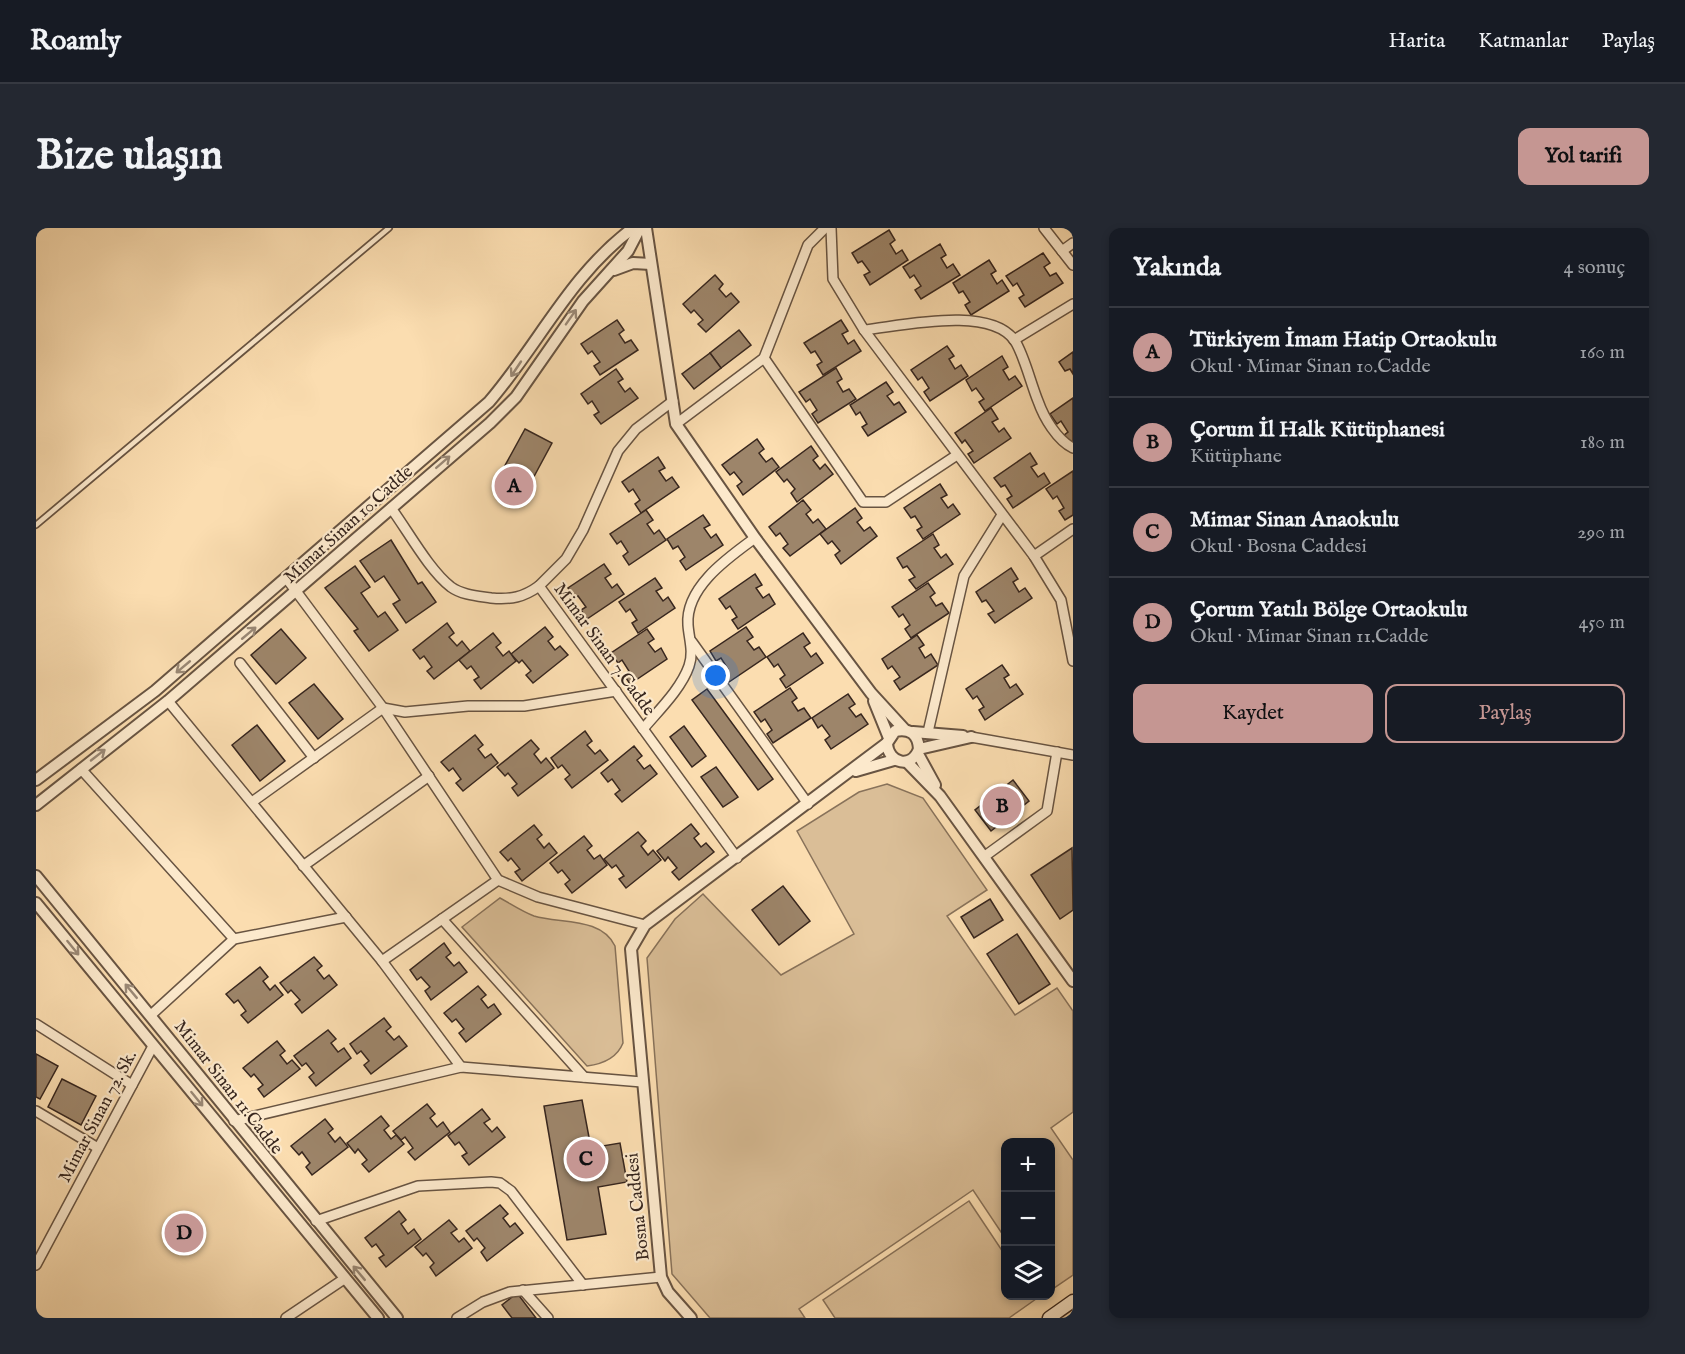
<!DOCTYPE html>
<html lang="tr">
<meta charset="utf-8">
<style>
body{margin:0;font-family:"IM FELL English",serif;background:#242831;color:#f1f3f6}
.controls{position:absolute;right:18px;bottom:18px;display:grid;overflow:hidden;border-radius:12px;box-shadow:0 3px 9px #0003}
.controls button{width:54px;height:54px;display:grid;place-items:center;padding:0;border:0;border-bottom:2px solid #363941;background:#171b24;color:#f1f3f6;font:30px sans-serif}
.you{position:absolute;left:680px;top:448px;width:21px;height:21px;margin:-15px;border:4px solid #fff;border-radius:50%;background:#1a73e8;box-shadow:0 0 0 9px #1a73e833}
.badge{display:grid;place-items:center;width:39px;height:39px;border-radius:50%;background:#c59692;color:#111;font-size:20px;font-weight:700}
.pin{position:absolute;translate:-50% -50%;border:3px solid #fff;box-shadow:0 2px 6px #0006}
.list{margin:0;padding:0;list-style:none}
h2{display:flex;justify-content:space-between;align-items:center;height:78px;margin:0;padding:0 24px;font-size:26px}
h2 small{font-size:20px;font-weight:400;color:#9ea1a6}
.list li{display:grid;grid-template-columns:39px 1fr auto;gap:18px;align-items:center;box-sizing:border-box;height:90px;padding:0 24px;border-top:2px solid #363941}
.list b{display:block;font-size:22px;white-space:nowrap}
.list p{margin:0;font-size:20px;white-space:nowrap;color:#9ea1a6}
.list em{font-size:20px;font-style:normal;color:#9ea1a6}
.actions{display:flex;gap:12px;padding:18px 24px}
.actions a{flex:1;padding:14px 0;border:2px solid #c59692;border-radius:12px;text-align:center;font-size:21px;color:#c59692}
.actions .main{background:#c59692;color:#111}
.icon{flex:none;width:33px;height:33px;fill:none;stroke:currentColor;stroke-width:2;stroke-linecap:round;stroke-linejoin:round}
.map{position:relative;flex:none;width:1037px;height:1090px;overflow:hidden;border-radius:12px}
header{display:flex;align-items:center;gap:36px;box-sizing:border-box;height:84px;padding:0 30px;background:#171b24;border-bottom:2px solid #363941}
header strong{font-size:28px}
nav{display:flex;gap:33px;margin-inline-start:auto;font-size:21px}
.intro{display:flex;align-items:center;justify-content:space-between;box-sizing:border-box;height:144px;padding:0 36px}
h1{margin:0;font-size:42px}
.button{padding:15px 27px;border-radius:12px;background:#c59692;color:#111;font-size:21px;font-weight:700}
main{display:flex;gap:36px;padding:0 36px}
aside{flex:1;background:#171b24;border-radius:12px;box-shadow:0 3px 9px #0003}
.map>svg:first-child{display:block}
.green{fill:#dabe97;stroke:#88725a;stroke-width:1.5}
.building{fill:#9d856a;stroke:#37261e;stroke-width:1.5}
.lines{fill:none;stroke-linecap:round;stroke-linejoin:round}
.service-casing{stroke:#685442;stroke-width:8}
.minor-casing{stroke:#685442;stroke-width:12}
.tertiary-casing{stroke:#685442;stroke-width:14}
.secondary-casing{stroke:#37261e;stroke-width:15}
.service{stroke:#fce9cc;stroke-width:4.5}
.minor{stroke:#fce9cc;stroke-width:9}
.tertiary{stroke:#fce9cc;stroke-width:10}
.secondary{stroke:#fce9cc;stroke-width:12}
.oneway{stroke:#9a8875}
.labels{text-anchor:middle;stroke-width:4.5;stroke-linejoin:round;paint-order:stroke}
.street-label{font-size:18px;fill:#37261e;stroke:#fce9cc}
</style>
<header>
<strong>Roamly</strong>
<nav><a>Harita</a><a>Katmanlar</a><a>Paylaş</a></nav>
</header>
<div class="intro"><h1>Bize ulaşın</h1><a class="button">Yol tarifi</a></div>
<main>
<div class="map">
<svg width="1037" height="1090" viewBox="0 0 1037 1090">
<rect width="100%" height="100%" fill="#fbddb0"/>
<filter id="stains"><feTurbulence type="fractalNoise" baseFrequency=".00333" numOctaves="4"/><feColorMatrix values="0 0 0 0 .2 0 0 0 0 .09 0 0 0 0 .02 0 0 0 .5 -.17"/></filter>
<radialGradient id="worn" r=".72"><stop offset=".6" stop-color="#630" stop-opacity="0"/><stop offset="1" stop-color="#630" stop-opacity=".3"/></radialGradient>
<g class="green">
<polygon points="851,556 887,570 951,662 911,688 979,787 1021,760 1037,783 1037,884 1015,900 1037,932 1037,1047 1015,1062 1014,914 969,914 969,1010 937,962 763,1081 769,1090 674,1090 636,1046 611,730 639,691 667,666 745,747 818,706 761,603 823,564"/>
<path d="M464,670C475,676 487,684 498,688C525,696 565,689 579,718L587,815C581,830 567,836 551,838L426,699Z"/>
<polygon points="933,973 969,1027 969,1068 997,1068 1000,1071 973,1090 799,1090 787,1072"/>
</g>
<g class="building">
<polygon points="853,2 859,12 854,16 860,26 866,22 872,32 834,57 828,47 834,44 826,33 822,35 816,25"/>
<polygon points="904,16 910,27 905,30 911,40 917,36 924,47 885,71 879,62 885,58 878,47 874,50 867,39"/>
<polygon points="1007,25 1014,35 1008,39 1014,48 1020,45 1027,55 989,79 983,70 988,67 981,55 977,58 970,48"/>
<polygon points="953,32 960,43 955,46 961,56 966,52 973,63 935,87 929,77 934,74 927,63 923,65 917,55"/>
<polygon points="679,47 687,56 683,61 690,69 695,65 703,74 670,104 662,96 667,92 658,82 655,85 647,76"/>
<polygon points="581,92 588,102 583,106 589,115 595,112 602,122 564,147 558,138 564,134 556,123 552,126 545,116"/>
<polygon points="805,92 812,103 806,106 812,116 818,112 825,123 787,147 781,137 786,134 779,123 775,125 768,115"/>
<polygon points="703,102 715,117 685,140 674,125"/>
<polygon points="911,118 918,128 913,131 919,141 925,137 932,148 894,173 888,164 893,160 886,149 882,152 875,142"/>
<polygon points="1037,124 1037,146 1034,141 1029,143 1023,134"/>
<polygon points="674,125 685,140 658,161 646,146"/>
<polygon points="966,128 972,139 967,142 973,152 979,148 986,158 949,183 943,174 948,171 940,160 936,163 930,152"/>
<polygon points="800,140 806,151 801,154 807,164 813,161 820,171 782,195 776,186 781,182 774,171 770,174 763,164"/>
<polygon points="580,141 587,151 582,154 589,164 594,160 602,170 565,196 558,187 563,184 556,173 552,176 545,166"/>
<polygon points="850,154 857,164 851,168 858,177 863,174 870,184 832,208 826,199 831,196 824,184 820,187 814,177"/>
<polygon points="1037,170 1037,214 1033,217 1027,208 1032,204 1025,193 1021,196 1014,186"/>
<polygon points="955,180 962,191 956,194 963,204 968,200 975,210 938,235 932,226 937,223 929,212 926,215 919,205"/>
<polygon points="489,201 516,215 488,267 461,252"/>
<polygon points="721,211 728,221 723,225 730,234 736,230 743,239 707,267 701,258 706,254 698,244 694,247 686,237"/>
<polygon points="775,218 782,228 777,232 784,241 789,236 797,246 761,274 755,265 759,261 751,251 748,254 740,244"/>
<polygon points="994,225 1001,236 995,239 1002,249 1008,245 1014,255 977,280 971,271 976,268 969,257 965,259 958,250"/>
<polygon points="622,229 629,240 623,243 630,253 636,249 643,259 605,285 599,276 604,272 597,261 593,264 586,254"/>
<polygon points="1037,243 1037,287 1029,292 1023,283 1028,280 1021,268 1017,271 1010,261"/>
<polygon points="904,256 911,267 905,270 912,280 917,276 924,286 887,311 881,302 886,299 879,288 875,290 868,280"/>
<polygon points="767,272 775,282 770,286 777,295 782,291 790,301 754,328 747,320 752,316 744,305 740,308 733,299"/>
<polygon points="819,280 826,290 821,294 828,303 834,299 841,308 805,336 799,327 804,323 796,313 792,316 784,306"/>
<polygon points="610,282 617,292 611,296 618,306 623,302 630,312 593,337 587,328 592,324 585,313 581,316 574,306"/>
<polygon points="667,287 674,297 668,300 675,310 680,306 687,317 650,342 644,333 649,329 642,318 637,321 631,311"/>
<polygon points="897,306 903,317 898,320 905,330 910,326 917,336 880,361 873,352 879,349 871,338 867,340 861,330"/>
<polygon points="355,312 382,356 386,354 400,374 370,395 357,376 364,372 348,348 339,354 324,333"/>
<polygon points="568,336 575,346 569,350 576,360 581,356 588,366 551,391 545,382 550,379 542,368 538,370 532,360"/>
<polygon points="319,338 334,359 325,365 342,389 349,384 362,402 333,423 318,403 322,401 289,360"/>
<polygon points="975,340 982,351 977,354 983,364 989,360 996,370 959,395 952,386 958,383 950,372 946,374 940,364"/>
<polygon points="719,346 726,357 720,360 727,370 733,366 739,376 702,401 696,392 701,389 694,378 690,381 683,371"/>
<polygon points="619,350 626,360 620,363 627,373 632,369 639,380 602,405 596,395 601,392 594,381 590,384 583,374"/>
<polygon points="892,355 899,365 894,369 900,378 906,375 913,385 875,410 869,401 874,397 867,386 863,389 856,379"/>
<polygon points="411,395 418,405 413,409 421,418 426,413 434,423 398,451 391,443 396,439 388,428 384,431 377,422"/>
<polygon points="509,399 517,409 512,413 519,422 524,418 532,427 497,455 490,447 495,443 486,432 483,435 475,426"/>
<polygon points="710,399 717,409 711,413 718,422 723,419 730,429 693,454 687,445 692,441 685,430 680,433 674,423"/>
<polygon points="245,401 270,430 240,456 215,427"/>
<polygon points="611,401 618,411 612,415 619,424 625,420 631,431 594,456 588,447 593,443 586,432 582,435 575,425"/>
<polygon points="457,405 465,415 460,419 467,428 473,423 480,433 445,461 438,452 443,449 435,438 431,441 423,432"/>
<polygon points="767,405 774,415 768,419 775,429 780,425 787,435 750,460 744,451 749,447 742,436 738,439 731,429"/>
<polygon points="881,407 888,417 883,420 889,430 895,426 902,437 864,462 858,453 864,449 856,438 852,441 846,431"/>
<polygon points="966,437 973,447 968,450 974,460 980,456 987,466 949,492 943,482 948,479 941,468 937,471 930,461"/>
<polygon points="278,456 307,491 282,511 253,475"/>
<polygon points="754,460 761,470 756,474 762,483 768,480 775,490 737,515 731,506 736,502 729,491 725,494 718,484"/>
<polygon points="671,461 737,551 722,562 656,472"/>
<polygon points="812,466 819,476 813,480 820,489 825,486 832,496 795,521 789,512 794,508 786,497 782,500 776,490"/>
<polygon points="221,497 249,533 224,553 196,517"/>
<polygon points="648,498 670,528 656,539 634,509"/>
<polygon points="549,503 556,513 551,517 559,526 564,522 572,532 536,560 529,551 534,547 526,537 522,540 515,530"/>
<polygon points="439,507 447,517 442,521 449,530 455,526 462,535 427,563 420,555 425,551 417,540 413,543 405,534"/>
<polygon points="495,512 503,521 498,526 505,535 510,530 518,540 482,568 476,560 481,556 472,545 469,548 461,539"/>
<polygon points="598,518 606,528 601,532 608,541 614,537 621,546 586,574 579,566 584,562 576,551 572,554 565,545"/>
<polygon points="680,539 702,569 687,579 665,549"/>
<polygon points="977,552 993,573 955,603 939,582"/>
<polygon points="655,596 663,606 658,610 665,619 670,615 678,624 643,652 636,644 641,640 632,629 629,633 621,623"/>
<polygon points="498,597 506,607 501,611 508,620 513,615 521,625 486,653 479,644 484,641 475,630 472,633 464,624"/>
<polygon points="602,604 610,613 605,618 612,627 617,622 625,632 590,660 583,651 588,648 580,637 576,640 568,631"/>
<polygon points="548,608 556,618 551,622 558,631 564,627 571,637 536,665 529,656 534,652 526,642 522,645 514,635"/>
<polygon points="1036,620 1037,682 1024,691 995,647"/>
<polygon points="747,658 774,693 743,717 716,682"/>
<polygon points="954,671 967,692 938,710 925,689"/>
<polygon points="981,706 1014,756 983,776 951,726"/>
<polygon points="408,715 415,725 410,729 418,738 423,734 431,744 395,772 389,763 394,759 385,749 381,752 374,742"/>
<polygon points="278,729 286,738 281,742 288,751 293,747 301,757 266,785 259,776 264,772 255,762 252,765 244,755"/>
<polygon points="224,739 232,749 227,753 234,762 239,757 247,767 212,795 205,787 210,783 202,772 198,775 190,766"/>
<polygon points="442,758 450,767 445,771 452,780 458,776 465,786 430,814 423,805 428,801 420,791 416,794 408,785"/>
<polygon points="348,790 355,799 350,803 358,812 363,808 371,818 335,846 328,837 333,833 325,823 321,826 314,816"/>
<polygon points="292,802 300,811 295,815 302,824 308,820 315,830 280,858 273,849 278,845 270,835 266,838 258,828"/>
<polygon points="241,813 249,823 244,827 251,836 256,832 264,841 228,869 222,861 227,857 218,846 215,849 207,840"/>
<polygon points="0,826 22,838 4,871 0,869"/>
<polygon points="26,851 60,868 45,897 12,879"/>
<polygon points="546,872 555,920 584,915 591,954 562,959 570,1006 531,1012 508,878"/>
<polygon points="391,876 399,886 394,890 401,899 407,894 414,904 379,932 372,924 377,920 369,909 365,912 357,903"/>
<polygon points="446,881 454,891 448,895 456,904 461,899 469,909 433,937 426,928 431,925 423,914 419,917 412,908"/>
<polygon points="345,888 353,898 348,902 355,911 360,907 368,916 333,944 326,936 331,932 322,921 319,925 311,915"/>
<polygon points="289,891 297,901 292,905 299,914 304,909 312,919 276,947 270,939 274,935 266,924 263,927 255,918"/>
<polygon points="464,977 472,986 467,990 474,999 479,995 487,1005 451,1033 445,1024 449,1020 441,1010 438,1013 430,1003"/>
<polygon points="363,983 370,992 365,996 372,1006 378,1001 385,1011 350,1039 343,1030 348,1027 340,1016 336,1019 329,1010"/>
<polygon points="413,992 421,1001 415,1005 423,1014 428,1010 436,1020 400,1048 394,1039 398,1035 390,1025 387,1028 379,1019"/>
<polygon points="481,1065 500,1090 476,1090 466,1077"/>
</g>
<g class="lines">
<g class="service-casing">
<polyline id="service" points="0,297 353,0"/>
</g>
<g class="minor-casing">
<g id="minor">
<polyline points="795,0 797,51 828,102 998,328 1025,372 1037,433"/>
<polyline points="1008,0 1037,37"/>
<polyline points="1026,23 1037,15"/>
<path d="M828,102C866,98 954,77 979,113C988,127 995,156 1002,173C1008,190 1021,212 1037,220"/>
<polyline points="978,112 1037,76"/>
<polyline points="728,130 827,274 850,274 921,227"/>
<polyline points="640,196 728,130 772,17 789,0"/>
<path d="M355,280C372,303 393,342 415,359C426,367 442,368 455,370C475,372 488,369 503,358L701,630"/>
<polyline points="998,328 1037,301"/>
<polyline points="251,351 347,480 462,652 502,669 609,697"/>
<polyline points="503,358 530,331 547,302 582,223 600,201 637,173"/>
<polyline points="656,414 772,576"/>
<polyline points="204,435 278,530"/>
<polyline points="132,473 346,733 425,839"/>
<path d="M607,501C622,483 645,461 653,438C658,424 653,411 652,397C649,359 693,329 719,310"/>
<polyline points="892,504 928,348 966,287"/>
<polyline points="935,509 1037,527"/>
<polyline points="45,541 198,711"/>
<polyline points="216,574 347,480 369,484 432,478 488,478 580,463"/>
<polyline points="949,628 1011,583 1021,524"/>
<polyline points="267,638 393,548"/>
<polyline points="406,691 548,849"/>
<polyline points="346,733 462,652"/>
<polyline points="115,787 198,711 310,689"/>
<polyline points="0,796 96,857"/>
<polyline points="0,883 62,920"/>
<polyline points="198,893 425,839 606,854"/>
<polyline points="280,993 382,958 455,954 464,955 475,963 547,1057"/>
<polyline points="0,1037 117,818"/>
<polyline points="487,1062 512,1090"/>
<polyline points="250,1090 308,1051"/>
<polyline points="421,1090 447,1074 474,1064 625,1049"/>
</g>
</g>
<g class="tertiary-casing">
<g id="tertiary">
<polyline points="610,0 640,196 719,310 835,465 868,501"/>
<polyline points="578,42 597,35 615,36"/>
<polyline points="838,473 853,510"/>
<polyline points="877,504 927,508"/>
<path d="M883,521C882,506 874,500 859,503L851,515C852,536 876,541 883,521L935,509"/>
<polyline points="882,526 899,557"/>
<polyline points="871,534 904,568 1037,753"/>
<polyline points="820,543 858,532"/>
<path d="M0,552L119,463L453,174C503,116 534,47 597,0"/>
<polyline points="0,577 132,473 454,195 480,169 547,73 592,23 604,0"/>
<polyline points="0,648 361,1090"/>
<polyline points="0,675 342,1090"/>
<polyline points="655,1090 632,1064 625,1049 595,721 609,697 851,515"/>
</g>
</g>
<g class="secondary-casing">
<polyline id="secondary" points="1013,1090 1037,1073"/>
</g>
<use href="#service" class="service"/>
<use href="#minor" class="minor"/>
<use href="#tertiary" class="tertiary"/>
<use href="#secondary" class="secondary"/>
</g>
<defs><path id="oneway-shaft" d="M-6 0H5M1.5-3L5.5 0L1.5 3" fill="none" stroke-width="1.6" stroke-linecap="round" stroke-linejoin="round" transform="scale(1.5)"/></defs>
<g class="oneway">
<use href="#oneway-shaft" transform="translate(535 89) rotate(-55)"/>
<use href="#oneway-shaft" transform="translate(480 141) rotate(124)"/>
<use href="#oneway-shaft" transform="translate(407 234) rotate(-41)"/>
<use href="#oneway-shaft" transform="translate(213 405) rotate(-40)"/>
<use href="#oneway-shaft" transform="translate(147 439) rotate(140)"/>
<use href="#oneway-shaft" transform="translate(62 527) rotate(-38)"/>
<use href="#oneway-shaft" transform="translate(37 720) rotate(51)"/>
<use href="#oneway-shaft" transform="translate(95 763) rotate(-130)"/>
<use href="#oneway-shaft" transform="translate(161 871) rotate(51)"/>
<use href="#oneway-shaft" transform="translate(323 1045) rotate(-130)"/>
</g>
<g class="labels">
<g class="street-label">
<text transform="translate(312 296) rotate(-42)" y="6">Mimar Sinan 10.Cadde</text>
<text transform="translate(569 421) rotate(54)" y="6">Mimar Sinan 7.Cadde</text>
<text transform="translate(193 859) rotate(52)" y="6">Mimar Sinan 11.Cadde</text>
<text transform="translate(61 888) rotate(-62)" y="6">Mimar Sinan 72. Sk.</text>
<text transform="translate(601 979) rotate(-96)" y="6">Bosna Caddesi</text>
</g>
</g>
<rect width="100%" height="100%" filter="url(#stains)"/>
<rect width="100%" height="100%" fill="url(#worn)"/>
</svg>
<div class="controls">
<button>+</button>
<button>−</button>
<button><svg class="icon" aria-label="layers" viewBox="0 0 24 24"><path d="M12 4l9 5-9 5-9-5zM3 14l9 5 9-5"/></svg></button>
</div>
<div class="you"></div>
<div class="pin badge" style="left:478px;top:258px">A</div>
<div class="pin badge" style="left:966px;top:578px">B</div>
<div class="pin badge" style="left:550px;top:931px">C</div>
<div class="pin badge" style="left:148px;top:1005px">D</div>
</div>
<aside>
<h2>Yakında<small>4 sonuç</small></h2>
<ul class="list">
<li><span class="badge">A</span><div><b>Türkiyem İmam Hatip Ortaokulu</b><p>Okul · Mimar Sinan 10.Cadde</p></div><em>160 m</em></li>
<li><span class="badge">B</span><div><b>Çorum İl Halk Kütüphanesi</b><p>Kütüphane</p></div><em>180 m</em></li>
<li><span class="badge">C</span><div><b>Mimar Sinan Anaokulu</b><p>Okul · Bosna Caddesi</p></div><em>290 m</em></li>
<li><span class="badge">D</span><div><b>Çorum Yatılı Bölge Ortaokulu</b><p>Okul · Mimar Sinan 11.Cadde</p></div><em>450 m</em></li>
</ul>
<div class="actions"><a class="main">Kaydet</a><a>Paylaş</a></div>
</aside>
</main>
